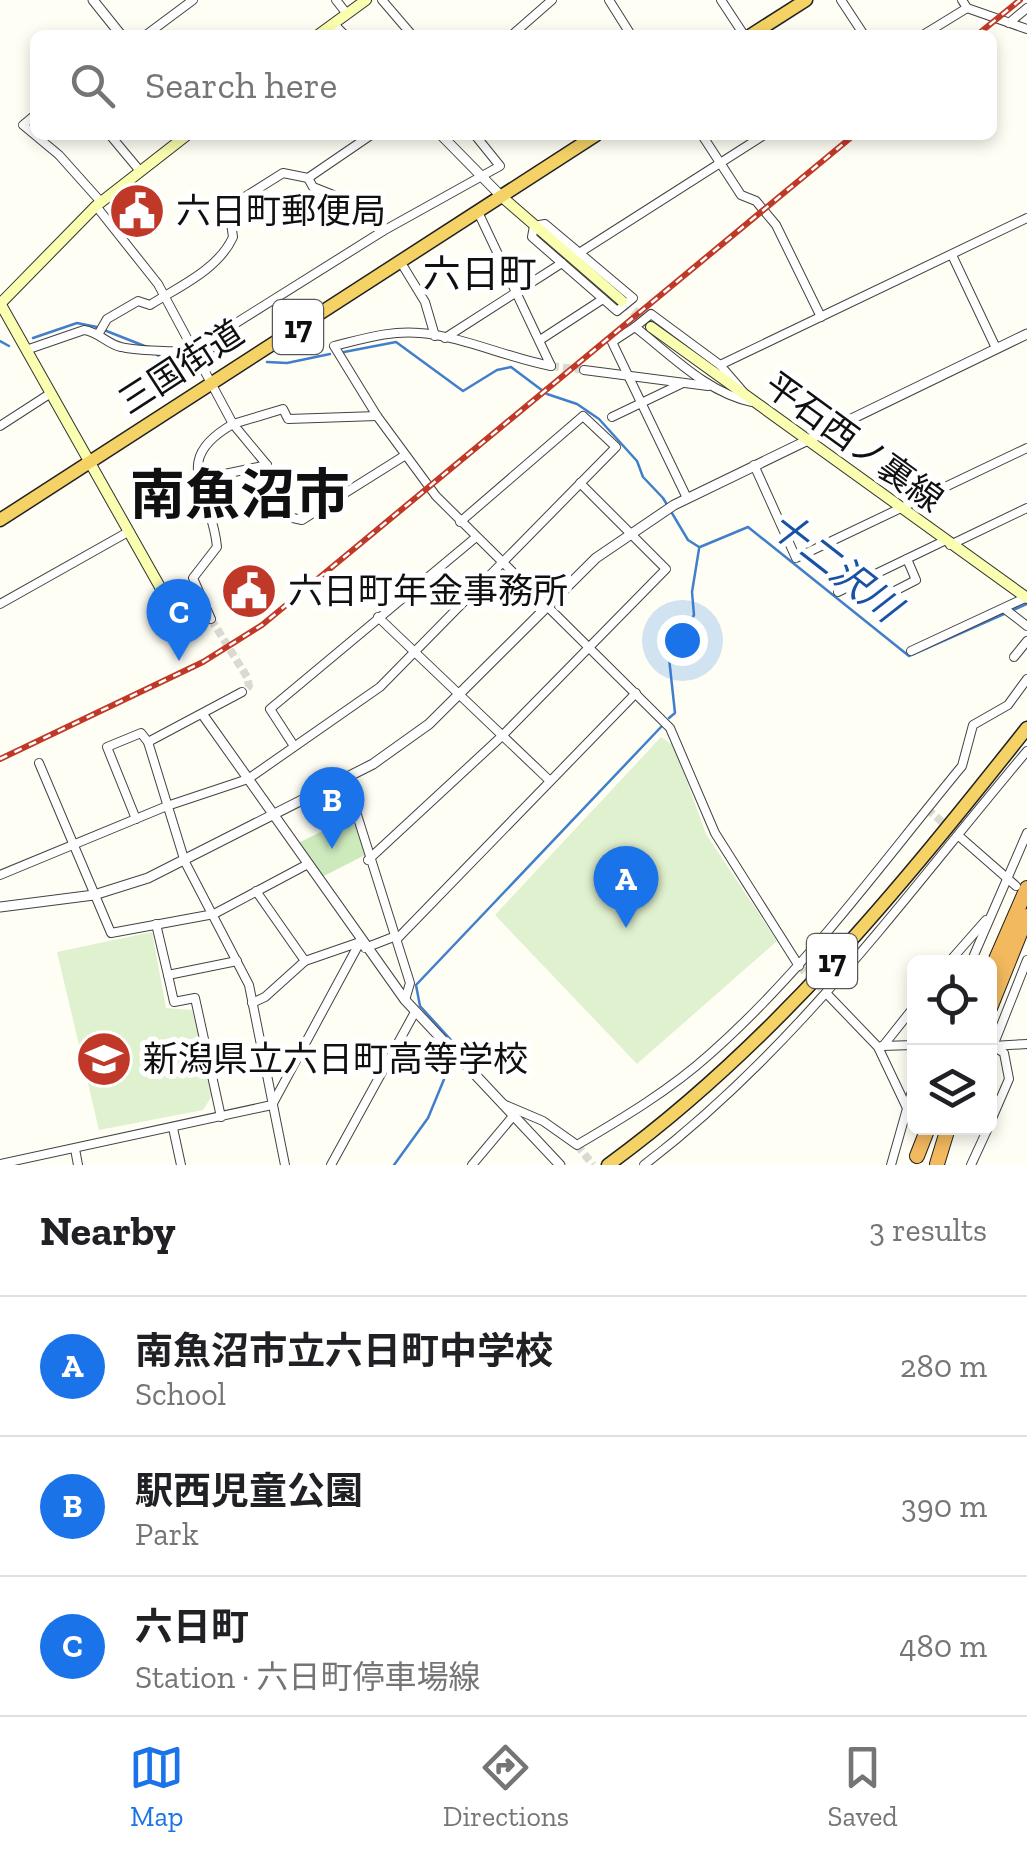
<!DOCTYPE html>
<meta charset="utf-8">
<style>
body{margin:0;font-family:"Zilla Slab","Noto Sans JP",serif;background:#f2f2f2;color:#202124}
.controls{position:absolute;right:30px;bottom:30px;display:grid;overflow:hidden;border-radius:15px;box-shadow:0 5px 15px #0003}
.controls button{width:90px;height:90px;display:grid;place-items:center;padding:0;border:0;border-bottom:2px solid #e0e0e0;background:#fff;color:#202124;font:50px sans-serif}
.you{position:absolute;left:682px;top:640px;width:35px;height:35px;margin:-25px;border:8px solid #fff;border-radius:50%;background:#1a73e8;box-shadow:0 0 0 15px #1a73e833}
.badge{display:grid;place-items:center;width:65px;height:65px;border-radius:50%;background:#1a73e8;color:#fff;font-size:32px;font-weight:700}
.pin{position:absolute;translate:-50% -82px;filter:drop-shadow(0 2px 5px #0008)}
.pin::after{content:'';position:absolute;top:52px;width:35px;height:30px;background:inherit;clip-path:polygon(0 0,100% 0,50% 100%)}
.list{margin:0;padding:0;list-style:none}
h2{display:flex;justify-content:space-between;align-items:center;height:130px;margin:0;padding:0 40px;font-size:42px}
h2 small{font-size:32px;font-weight:400;color:#757577}
.list li{display:grid;grid-template-columns:65px 1fr auto;gap:30px;align-items:center;box-sizing:border-box;height:140px;padding:0 40px;border-top:2px solid #e0e0e0}
.list b{display:block;font-size:38px;white-space:nowrap}
.list p{margin:0;font-size:32px;white-space:nowrap;color:#757577}
.list em{font-size:32px;font-style:normal;color:#757577}
.icon{flex:none;width:55px;height:55px;fill:none;stroke:currentColor;stroke-width:2;stroke-linecap:round;stroke-linejoin:round}
.map{position:relative;flex:none;width:1027px;height:1165px;overflow:hidden}
.search{position:absolute;background:#fff;box-shadow:0 5px 15px #0003;left:30px;right:30px;top:30px;height:110px;display:flex;align-items:center;gap:25px;box-sizing:border-box;padding:0 35px;border-radius:15px;color:#757577;font-size:38px}
.sheet{height:550px;background:#fff}
nav{display:flex;justify-content:space-around;align-items:center;box-sizing:border-box;height:140px;border-top:2px solid #e0e0e0;background:#fff;font-size:28px;color:#757577}
nav a{display:grid;justify-items:center;gap:5px}
nav .on{color:#1a73e8}
.map>svg:first-child{display:block}
.green{fill:#cdeabd}
.pitch{fill:#e0f1cf}
.lines{fill:none;stroke-linecap:round;stroke-linejoin:round}
.stream{stroke:#417fcc;stroke-width:2.5}
.minor-tunnel{stroke:#dbdad2;stroke-width:8;stroke-dasharray:8 4;stroke-linecap:butt}
.secondary-tunnel{stroke:#dbdad2;stroke-width:10;stroke-dasharray:10 5;stroke-linecap:butt}
.minor-casing{stroke:#434343;stroke-width:10}
.tertiary-casing{stroke:#434343;stroke-width:11}
.secondary-casing{stroke:#323232;stroke-width:12}
.trunk-casing{stroke:#212121;stroke-width:15}
.motorway-casing{stroke:#212121;stroke-width:16}
.minor{stroke:#fff;stroke-width:8}
.tertiary{stroke:#fff;stroke-width:9}
.secondary{stroke:#fafeb0;stroke-width:10}
.trunk{stroke:#f4d266;stroke-width:12}
.motorway{stroke:#f2b95f;stroke-width:14}
.rail-casing{stroke:#c03928;stroke-width:6}
.rail{stroke:#fff;stroke-width:2.5;stroke-dasharray:8;stroke-linecap:butt}
.labels{text-anchor:middle;stroke-width:10;stroke-linejoin:round;paint-order:stroke}
.shield{fill:#fff;stroke:#585858;stroke-width:2.5}
.shield-label{font-size:32px;font-weight:bold;fill:#101010}
.poi-label{font-size:35px;fill:#101010;stroke:#fff;text-anchor:start}
.street-label{font-size:35px;fill:#101010;stroke:#fff}
.neighbourhood-label{font-size:38px;fill:#101010;stroke:#fff}
.water-label{font-size:38px;font-style:italic;fill:#1951a3;stroke:#fff}
.town-label{font-size:55px;font-weight:bold;fill:#101010;stroke:#fff}
</style>
<div class="map">
<svg width="1027" height="1165" viewBox="0 0 1027 1165">
<rect width="100%" height="100%" fill="#fffef4"/>
<polygon class="green" points="356,815 367,854 318,879 294,845"/>
<g class="pitch">
<polygon points="661,737 674,746 706,834 777,941 637,1064 495,915"/>
<polygon points="152,932 166,1008 192,1010 213,1094 203,1110 99,1130 57,952"/>
</g>
<g class="lines">
<g class="stream">
<polyline points="104,330 147,347"/>
<polyline points="33,338 77,323 97,327"/>
<polyline points="0,341 9,346"/>
<polyline points="344,352 396,342 463,391 497,370 511,367 547,394 577,404 599,419 637,461 643,477 663,498 688,540 699,547"/>
<path d="M157,355C187,372 210,344 241,349"/>
<polyline points="267,362 287,363 330,354"/>
<polyline points="700,547 748,527 909,656 1027,604"/>
<polyline points="669,718 675,713 669,658 694,615 692,592 699,549"/>
<polyline points="461,1051 420,1006 416,985 661,727"/>
<polyline points="394,1165 428,1118 452,1060"/>
</g>
<g class="minor-tunnel">
<polyline points="551,366 584,370"/>
<polyline points="211,619 247,677 249,686 242,692"/>
<polyline points="927,809 949,828"/>
<polyline points="799,966 828,995"/>
<polyline points="577,1145 593,1165"/>
</g>
<polyline class="secondary-tunnel" points="622,301 651,326"/>
<g class="minor-casing">
<g id="minor">
<polyline points="336,0 347,14"/>
<polyline points="382,0 412,35"/>
<polyline points="609,0 631,35"/>
<polyline points="721,0 744,35"/>
<polyline points="841,0 864,35"/>
<polyline points="962,0 967,8 1027,29"/>
<polyline points="1009,23 1027,8"/>
<polyline points="146,35 193,0"/>
<polyline points="512,35 552,0"/>
<polyline points="923,35 967,8"/>
<polyline points="35,115 23,125 59,155 101,202"/>
<polyline points="110,135 140,171"/>
<polyline points="702,135 741,195 756,201 776,225 821,317"/>
<polyline points="308,178 313,187 366,208 383,231"/>
<path d="M96,206L158,284L233,424C168,461 212,490 217,547L193,578L211,619"/>
<polyline points="478,212 551,366"/>
<polygon points="545,224 633,298 617,311 532,237 534,226"/>
<polyline points="579,253 764,135"/>
<polyline points="952,255 996,348"/>
<polyline points="400,261 425,302 435,336"/>
<path d="M651,314L720,365L752,402C707,393 670,354 635,327Z"/>
<polyline points="635,327 612,342 687,498"/>
<path d="M99,333L107,319L138,301L150,305C178,287 218,270 233,237L230,216L240,200L283,173L308,178L371,135"/>
<polyline points="445,338 562,263"/>
<polyline points="540,340 603,299"/>
<path d="M26,350L84,330C99,332 107,344 121,347C132,350 184,353 193,350L383,231L500,166L475,135"/>
<polyline points="720,365 1027,218"/>
<path d="M551,366C508,358 461,336 420,333C391,330 363,339 334,346L377,416L436,496L670,728L715,833L799,966"/>
<polyline points="584,370 708,386"/>
<polyline points="377,416 288,419 283,409 233,424 267,465 275,514 302,520 404,456"/>
<polyline points="612,417 683,383"/>
<polyline points="0,426 51,393"/>
<polyline points="754,465 796,558 1027,448"/>
<polyline points="201,479 267,465"/>
<polyline points="950,545 1027,508"/>
<polyline points="838,592 944,541"/>
<polyline points="883,597 916,580 907,559"/>
<polyline points="0,604 128,532"/>
<polyline points="1005,609 1027,626"/>
<polyline points="378,617 550,781"/>
<polyline points="911,651 1027,597"/>
<polyline points="1014,657 1027,641"/>
<polyline points="242,692 148,742 185,862 249,985 285,1165"/>
<polyline points="294,746 270,709 475,538"/>
<polyline points="39,763 111,933 214,914 308,864"/>
<polyline points="346,780 410,983 405,1000"/>
<polyline points="136,819 107,747 141,733 148,742"/>
<polyline points="960,837 1016,886"/>
<polyline points="368,860 502,736 666,569 580,483"/>
<polyline points="0,875 167,806 248,779 380,687 616,447 583,416 460,522"/>
<polyline points="256,891 305,961"/>
<polyline points="156,924 168,975 237,961"/>
<polyline points="397,939 636,693"/>
<polyline points="365,948 396,936"/>
<polyline points="949,962 986,920"/>
<polyline points="971,962 1027,833"/>
<polyline points="168,975 174,1002 195,998 221,1117"/>
<polyline points="828,995 878,1047 907,1108"/>
<polyline points="252,1003 265,997 305,961 360,942"/>
<polyline points="882,1046 914,1045"/>
<polyline points="883,1046 914,1007"/>
<polyline points="992,1046 1027,1044"/>
<polyline points="993,1046 1027,960"/>
<path d="M503,1104L543,1121L577,1145C623,1118 670,1090 710,1054C805,970 881,864 962,766L973,725L1008,705L1027,679"/>
<polyline points="990,1123 1009,1079 1004,1053 993,1046"/>
<polyline points="173,1128 181,1165"/>
<polyline points="75,1149 78,1165"/>
<polyline points="0,1164 272,1105 360,942"/>
<polyline points="331,1165 415,1012"/>
<polyline points="472,1165 514,1115"/>
<path d="M644,1165C799,1046 903,898 1027,751"/>
<polyline points="891,1165 914,1084"/>
<polyline points="971,1165 988,1128"/>
</g>
</g>
<g class="tertiary-casing">
<g id="tertiary">
<polyline points="93,0 121,35"/>
<polyline points="333,24 344,35"/>
<polyline points="441,135 501,196"/>
<polyline points="203,715 405,1000 560,1165"/>
<polyline points="0,907 94,895 148,878 373,764 429,724 596,558 674,505 1027,334"/>
</g>
</g>
<g class="secondary-casing">
<g id="secondary">
<polyline points="318,35 366,0"/>
<polyline points="501,196 622,301"/>
<polyline points="0,303 169,603"/>
<polyline points="0,304 96,206 187,135"/>
<polyline points="651,327 1027,598"/>
</g>
</g>
<g class="trunk-casing">
<g id="trunk">
<polyline points="751,35 806,0"/>
<polyline points="0,520 596,135"/>
<path d="M608,1165C773,1045 901,887 1027,728"/>
</g>
</g>
<g class="motorway-casing">
<g id="motorway">
<polyline points="990,973 1027,888"/>
<polyline points="990,1008 1027,916"/>
<polyline points="917,1156 928,1128"/>
<polyline points="937,1164 948,1128"/>
</g>
</g>
<use href="#minor" class="minor"/>
<use href="#tertiary" class="tertiary"/>
<use href="#secondary" class="secondary"/>
<use href="#trunk" class="trunk"/>
<use href="#motorway" class="motorway"/>
<g class="rail-casing">
<g id="rail">
<polyline points="977,35 1020,0"/>
<polyline points="0,759 203,662 262,625 854,135"/>
</g>
</g>
<use href="#rail" class="rail"/>
</g>
<defs>
<g id="civic-disc" transform="scale(2.875)"><circle r="9.5" fill="#c03928" stroke="#fff"/><path d="M-.6-6.5H3V-4.5H.6V-3L4-1V1h2V6H-6V1h2V-1L-.6-3ZM-1.2 2.5V6h2.4V2.5Z" fill="#fff"/></g>
<g id="school-disc" transform="scale(2.875)"><circle r="9.5" fill="#c03928" stroke="#fff"/><path d="M0-5L7-2L0 1L-7-2ZM-4 1L0 2.5L4 1V4Q0 6-4 4Z" fill="#fff"/></g>
</defs>
<g fill-rule="evenodd">
<use href="#civic-disc" x="137" y="211"/>
<use href="#civic-disc" x="249" y="591"/>
<use href="#school-disc" x="104" y="1059"/>
</g>
<g class="labels">
<g class="shield">
<rect x="273" y="300" width="50" height="54" rx="8"/>
<rect x="807" y="934" width="50" height="54" rx="8"/>
</g>
<g class="shield-label">
<text x="298" y="338">17</text>
<text x="832" y="972">17</text>
</g>
<g class="poi-label">
<text x="176" y="223">六日町郵便局</text>
<text x="288" y="603">六日町年金事務所</text>
<text x="143" y="1071">新潟県立六日町高等学校</text>
</g>
<g class="street-label">
<text transform="translate(181 367) rotate(-33)" y="12">三国街道</text>
<text transform="translate(854 442) rotate(36)" y="12">平石西ノ裏線</text>
</g>
<g class="neighbourhood-label">
<text x="480" y="287">六日町</text>
</g>
<g class="water-label">
<text transform="translate(835 566) rotate(38)" y="13">十二沢川</text>
</g>
<g class="town-label">
<text x="240" y="514">南魚沼市</text>
</g>
</g>
</svg>
<div class="controls">
<button><svg class="icon" aria-label="locate" viewBox="0 0 24 24"><circle cx="12" cy="12" r="6"/><path d="M12 2v4M12 18v4M2 12h4M18 12h4"/></svg></button>
<button><svg class="icon" aria-label="layers" viewBox="0 0 24 24"><path d="M12 4l9 5-9 5-9-5zM3 14l9 5 9-5"/></svg></button>
</div>
<div class="you"></div>
<div class="pin badge" style="left:626px;top:928px">A</div>
<div class="pin badge" style="left:332px;top:849px">B</div>
<div class="pin badge" style="left:179px;top:661px">C</div>
<div class="search"><svg class="icon" aria-label="search" viewBox="0 0 24 24"><circle cx="10" cy="10" r="6"/><path d="M15 15l6 6"/></svg>Search here</div>
</div>
<section class="sheet">
<h2>Nearby<small>3 results</small></h2>
<ul class="list">
<li><span class="badge">A</span><div><b>南魚沼市立六日町中学校</b><p>School</p></div><em>280 m</em></li>
<li><span class="badge">B</span><div><b>駅西児童公園</b><p>Park</p></div><em>390 m</em></li>
<li><span class="badge">C</span><div><b>六日町</b><p>Station · 六日町停車場線</p></div><em>480 m</em></li>
</ul>
</section>
<nav>
<a class="on"><svg class="icon" aria-label="map" viewBox="0 0 24 24"><path d="M3 6l6-2 6 2 6-2v14l-6 2-6-2-6 2zM9 4v14M15 6v14"/></svg>Map</a>
<a><svg class="icon" aria-label="directions" viewBox="0 0 24 24"><path d="M12 3l9 9-9 9-9-9zM9 14v-3h6M13 9l2 2-2 2"/></svg>Directions</a>
<a><svg class="icon" aria-label="saved" viewBox="0 0 24 24"><path d="M7 4h10v16l-5-4-5 4z"/></svg>Saved</a>
</nav>
